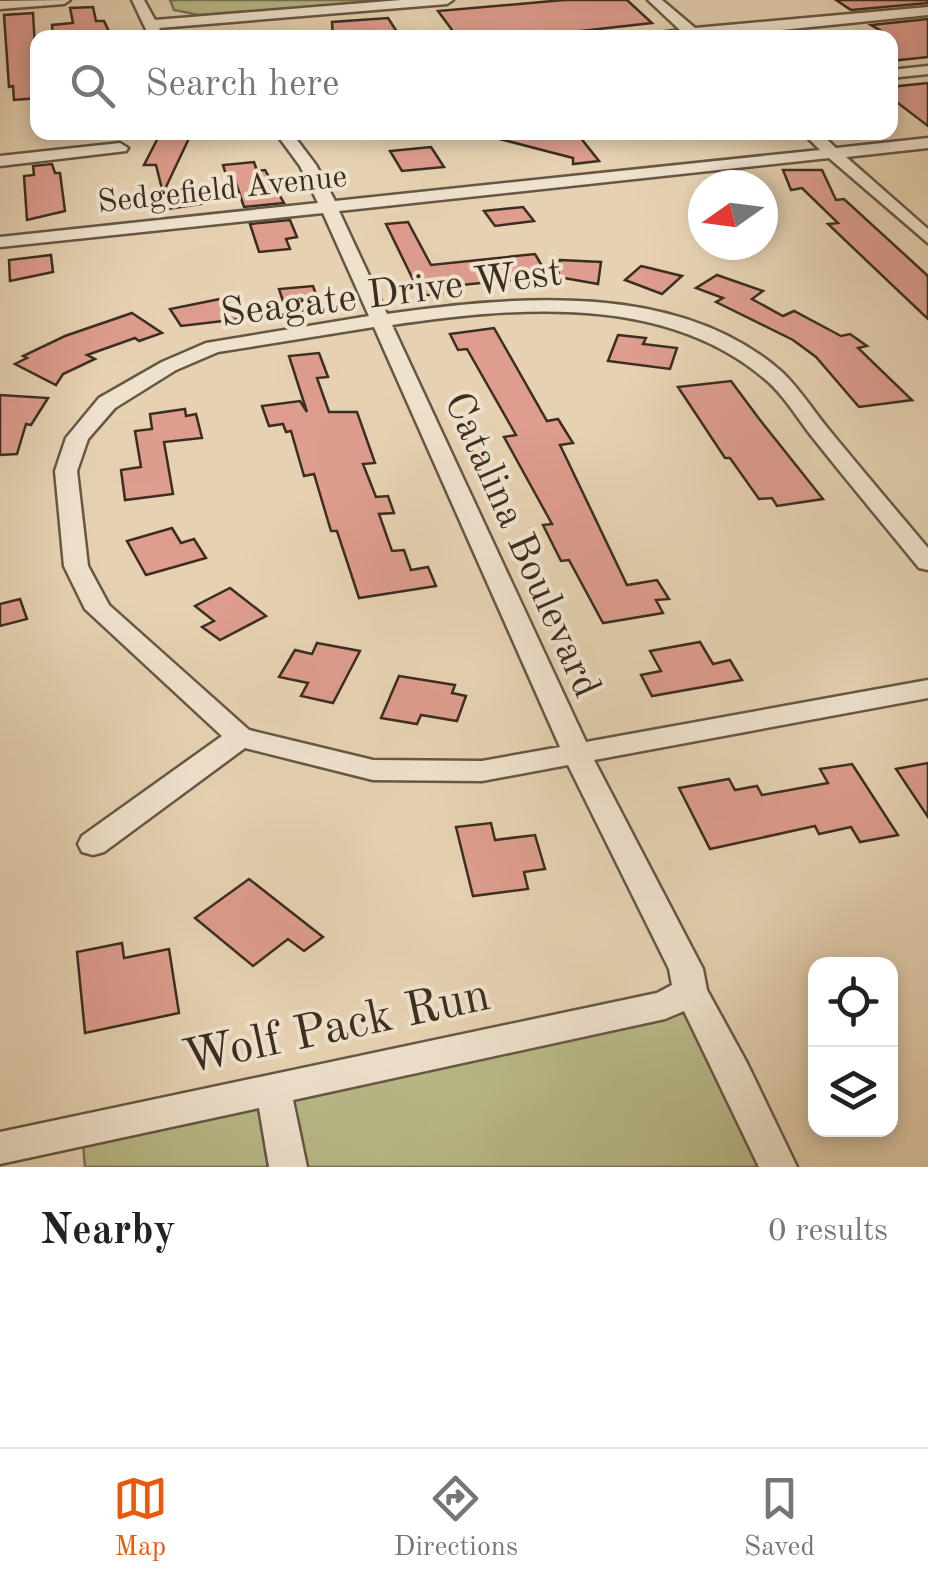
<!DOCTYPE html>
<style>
body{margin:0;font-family:"Old Standard TT",serif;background:#f2f2f2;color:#222}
.controls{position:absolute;right:30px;bottom:30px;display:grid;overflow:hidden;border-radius:20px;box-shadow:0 5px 15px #0003}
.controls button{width:90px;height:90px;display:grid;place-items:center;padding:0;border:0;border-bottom:2px solid #e0e0e0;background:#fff;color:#222;font:50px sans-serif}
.compass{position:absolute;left:688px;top:170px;width:90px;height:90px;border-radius:50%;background:#fff;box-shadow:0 5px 15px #0003;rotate:256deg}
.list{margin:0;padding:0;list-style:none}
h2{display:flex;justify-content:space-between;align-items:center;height:130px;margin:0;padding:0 40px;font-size:42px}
h2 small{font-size:32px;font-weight:400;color:#767676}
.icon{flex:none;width:55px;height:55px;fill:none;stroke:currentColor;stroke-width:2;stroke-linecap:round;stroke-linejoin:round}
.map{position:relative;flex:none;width:928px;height:1167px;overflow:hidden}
.search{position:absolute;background:#fff;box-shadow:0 5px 15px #0003;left:30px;right:30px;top:30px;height:110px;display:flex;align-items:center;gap:25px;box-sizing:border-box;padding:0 35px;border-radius:20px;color:#767676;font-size:38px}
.sheet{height:280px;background:#fff}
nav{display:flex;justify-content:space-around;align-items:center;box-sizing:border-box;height:140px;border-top:2px solid #e0e0e0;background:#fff;font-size:28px;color:#767676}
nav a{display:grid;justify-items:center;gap:5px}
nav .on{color:#ea580c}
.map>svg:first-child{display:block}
.green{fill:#b9ba89;stroke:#7a7455;stroke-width:2.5}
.building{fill:#de9d8f;stroke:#3b2e21;stroke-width:2.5}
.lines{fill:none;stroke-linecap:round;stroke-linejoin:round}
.minor-casing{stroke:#665745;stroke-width:5}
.minor{fill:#efe2cd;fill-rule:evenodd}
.labels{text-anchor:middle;stroke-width:8;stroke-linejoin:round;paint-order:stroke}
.far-street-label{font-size:32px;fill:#3b2e21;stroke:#efe2cd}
.street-label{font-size:40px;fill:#3b2e21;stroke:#efe2cd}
.near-street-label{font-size:48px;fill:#3b2e21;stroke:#efe2cd}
</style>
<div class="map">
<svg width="928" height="1167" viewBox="0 0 928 1167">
<rect width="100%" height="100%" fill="#e6d2b2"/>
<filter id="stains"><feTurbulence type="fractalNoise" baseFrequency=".002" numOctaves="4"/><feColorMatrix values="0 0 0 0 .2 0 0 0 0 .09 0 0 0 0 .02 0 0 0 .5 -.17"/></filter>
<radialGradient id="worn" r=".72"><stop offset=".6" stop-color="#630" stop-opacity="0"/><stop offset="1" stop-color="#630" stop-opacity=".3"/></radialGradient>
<g class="green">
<polygon points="170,0 401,0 199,15 174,10"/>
<polygon points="684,1009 785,1167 85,1167 83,1144"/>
</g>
<g class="building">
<polygon points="564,0 627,0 652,23 518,38 458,38 438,11"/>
<polygon points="836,0 928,0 928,3 851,10"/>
<polygon points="93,7 96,21 104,21 112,38 53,38 52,25 73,23 70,8"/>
<polygon points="33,13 38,98 14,100 13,86 9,87 4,15"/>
<polygon points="388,18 401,38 333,38 332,22"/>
<polygon points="928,19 928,57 890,61 890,36 871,25"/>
<polygon points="928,83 928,126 890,97 890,87"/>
<polygon points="161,132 192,132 165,189 201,186 207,203 167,209 156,165 144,165"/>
<polygon points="497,132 576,132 599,161 573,164 573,158 496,138"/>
<polygon points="431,147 444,167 402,171 390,151"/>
<polygon points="254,162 257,171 265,170 284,203 244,207 235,180 228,181 223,165"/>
<polygon points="52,164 55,173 60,173 65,211 27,220 24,176 34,175 33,166"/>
<polygon points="783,170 822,170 836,200 844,199 928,276 928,319 828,224 838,223 802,188 791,190"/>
<polygon points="523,207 534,221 495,226 484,211"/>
<polygon points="290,220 297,237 286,239 290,249 259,252 250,224"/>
<polygon points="408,222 431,265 535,254 548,276 442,287 445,293 421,296 386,224"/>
<polygon points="51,255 53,272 10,281 9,260"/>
<polygon points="560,260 601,262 598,284 558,277"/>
<polygon points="641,266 682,276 662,294 625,280"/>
<polygon points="717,275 763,291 752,299 783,316 794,311 841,336 850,334 867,346 858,348 912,400 859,407 816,357 793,340 716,302 723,298 696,288"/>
<polygon points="313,286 321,309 299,311 297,306 285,307 279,289"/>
<polygon points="225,298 240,319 181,326 170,309"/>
<polygon points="132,313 162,333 139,341 135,338 87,355 95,359 63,374 56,385 15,364 27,358 23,356 65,336"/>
<polygon points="494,328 547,421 558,419 573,443 560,445 627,585 657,580 669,599 656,600 663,613 603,623 569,560 561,561 543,525 552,524 504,437 516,435 467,349 458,350 450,334"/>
<polygon points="618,335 646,338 643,344 677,348 670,369 608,361"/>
<polygon points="319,353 328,377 317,378 329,412 357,412 375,463 363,464 376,497 388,496 394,513 379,514 392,551 404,550 411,570 428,567 436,586 359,598 337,531 331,531 314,474 304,476 291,431 286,432 283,424 269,426 262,406 300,401 307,412 289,356"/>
<polygon points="731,381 760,420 823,499 777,506 772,498 759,499 730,458 725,458 678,387"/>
<polygon points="0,395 48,398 31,425 26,424 17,454 0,455"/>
<polygon points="185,409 186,416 196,414 202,438 164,442 173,494 125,500 121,470 141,467 135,431 152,429 150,414"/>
<polygon points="172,528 181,543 194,539 206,558 146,575 127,541"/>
<polygon points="230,588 266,616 220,640 202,627 214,621 195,606"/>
<polygon points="20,599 27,619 0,626 0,604"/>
<polygon points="700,642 713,664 730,660 742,680 652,696 641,675 661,671 650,651"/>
<polygon points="317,643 360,651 333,703 301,696 308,683 279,677 295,650 312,654"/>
<polygon points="399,676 455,685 452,693 466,696 457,721 421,715 417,724 381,718"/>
<polygon points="928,763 928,817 896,769"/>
<polygon points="852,764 898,835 860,842 851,827 819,834 815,826 710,849 679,788 729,779 735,790 757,786 762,795 828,783 820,769"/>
<polygon points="491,823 495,840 535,835 545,869 524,872 528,889 473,896 456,827"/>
<polygon points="249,879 323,937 304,951 288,939 253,966 195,918"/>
<polygon points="122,943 124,958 169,949 179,1013 85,1033 77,952"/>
</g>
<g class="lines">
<g class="minor-casing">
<g id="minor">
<polygon points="70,0 64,4 0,9 0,1"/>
<polygon points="132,0 144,0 155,20 401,0 453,0 447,4 159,28 164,38 150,38"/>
<polygon points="648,0 662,0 695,28 928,7 928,15 704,38 627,38 680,30"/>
<polygon points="928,66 928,74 890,78 890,70"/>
<path d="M275,132H291L316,165L335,201L820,150L802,132H819L836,148L928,138V148L846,157L928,229V243L829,158L339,211L387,314C514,296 678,280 782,372C800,389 814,412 830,431C862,470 895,509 928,548V570L919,568C884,525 848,482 813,438C798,419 784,395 765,379C664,293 515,307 392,325L586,742L928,680V698L594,760L703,969L707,990L747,1063L797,1167H759L684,1011L665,1019L293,1100L307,1167H269L259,1108L0,1164V1132L657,993L672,985L669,969L568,765L482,781L373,780L245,748L104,852L93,855L82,852L78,844L82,836L222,736L85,609L64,566L55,471L66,438L99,398L162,362L206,343L369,316L323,213L0,247V237L318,203L300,166ZM374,327L560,747L482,761L373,760L249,730L109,605L88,566L77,471L88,439L115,408L176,370L218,352Z"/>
<polygon points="120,143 128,148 126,151 0,166 0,156"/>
</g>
</g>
<use href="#minor" class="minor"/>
</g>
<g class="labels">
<g class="far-street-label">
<text transform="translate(222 188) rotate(-6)" y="11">Sedgefield Avenue</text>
</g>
<g class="street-label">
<text transform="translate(391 291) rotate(-7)" y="14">Seagate Drive West</text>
<text transform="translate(524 544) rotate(66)" y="14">Catalina Boulevard</text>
</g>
<g class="near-street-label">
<text transform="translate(336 1024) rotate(-12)" y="17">Wolf Pack Run</text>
</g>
</g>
<rect width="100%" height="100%" filter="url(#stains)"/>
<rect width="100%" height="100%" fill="url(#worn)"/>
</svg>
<div class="controls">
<button><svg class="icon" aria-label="locate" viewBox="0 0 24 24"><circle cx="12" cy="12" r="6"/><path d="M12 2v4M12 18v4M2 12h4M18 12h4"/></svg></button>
<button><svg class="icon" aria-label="layers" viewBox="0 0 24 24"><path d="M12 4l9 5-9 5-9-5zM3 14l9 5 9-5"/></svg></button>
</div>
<svg class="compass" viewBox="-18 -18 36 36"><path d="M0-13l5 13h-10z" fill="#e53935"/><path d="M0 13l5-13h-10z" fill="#767676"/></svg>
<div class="search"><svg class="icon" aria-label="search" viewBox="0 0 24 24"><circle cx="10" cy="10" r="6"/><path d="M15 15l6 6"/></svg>Search here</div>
</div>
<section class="sheet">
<h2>Nearby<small>0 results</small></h2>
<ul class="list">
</ul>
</section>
<nav>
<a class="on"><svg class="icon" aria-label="map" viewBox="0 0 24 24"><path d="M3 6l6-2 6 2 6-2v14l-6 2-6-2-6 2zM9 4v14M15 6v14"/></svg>Map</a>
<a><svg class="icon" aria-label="directions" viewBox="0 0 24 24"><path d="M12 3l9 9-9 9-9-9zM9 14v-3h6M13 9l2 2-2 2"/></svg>Directions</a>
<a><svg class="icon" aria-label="saved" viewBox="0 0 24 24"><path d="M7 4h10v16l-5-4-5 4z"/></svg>Saved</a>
</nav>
